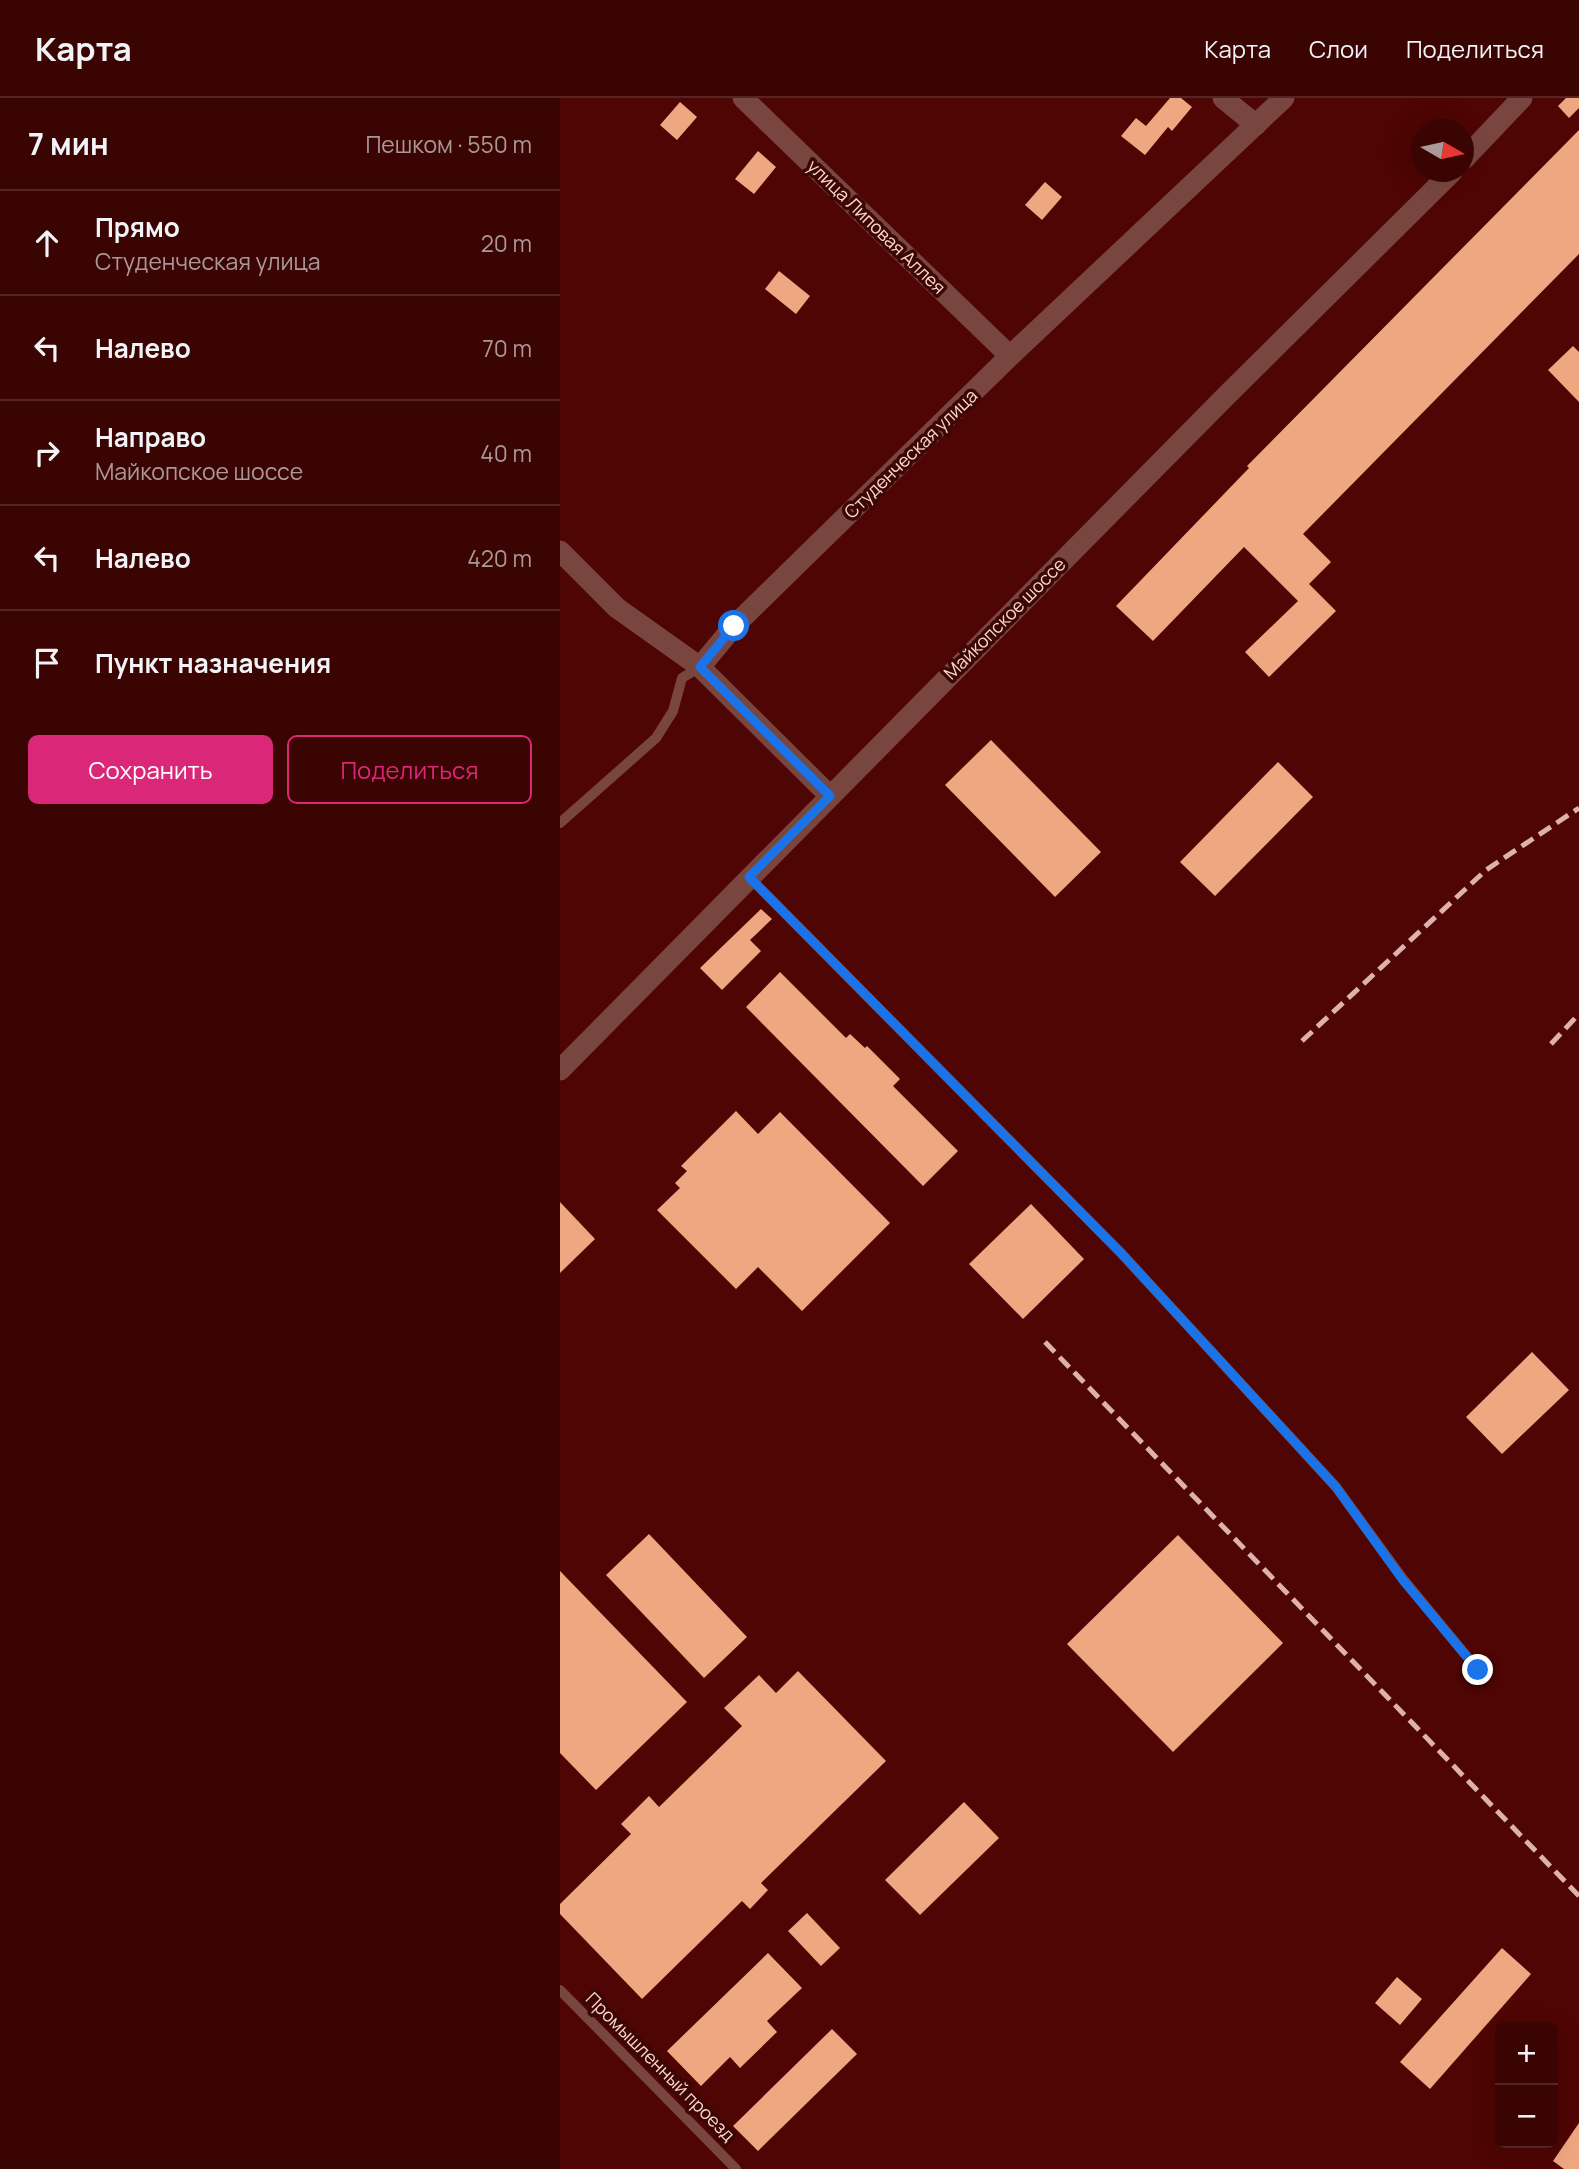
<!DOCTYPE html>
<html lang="ru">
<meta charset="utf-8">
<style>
body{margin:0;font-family:Manrope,sans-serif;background:#451211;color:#f1f3f6}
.controls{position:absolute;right:21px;bottom:21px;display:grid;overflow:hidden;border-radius:10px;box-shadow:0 7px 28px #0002}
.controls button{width:63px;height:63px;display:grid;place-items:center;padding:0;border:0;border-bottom:2px solid #542524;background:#3a0402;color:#f1f3f6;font:35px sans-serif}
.compass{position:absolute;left:851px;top:21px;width:63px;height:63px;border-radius:50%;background:#3a0402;box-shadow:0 7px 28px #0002;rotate:99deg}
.stop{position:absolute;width:21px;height:21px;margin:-16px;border:5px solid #1a73e8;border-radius:50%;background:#fff}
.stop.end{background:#1a73e8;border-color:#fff;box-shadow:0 2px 7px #0008}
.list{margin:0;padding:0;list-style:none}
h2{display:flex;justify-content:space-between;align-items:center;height:91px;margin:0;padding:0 28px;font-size:30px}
h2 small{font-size:23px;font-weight:400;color:#ab9899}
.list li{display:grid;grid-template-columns:46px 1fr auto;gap:21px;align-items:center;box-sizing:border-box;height:105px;padding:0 28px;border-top:2px solid #542524}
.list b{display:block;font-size:26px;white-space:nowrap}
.list p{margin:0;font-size:23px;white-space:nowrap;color:#ab9899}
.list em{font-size:23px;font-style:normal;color:#ab9899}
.actions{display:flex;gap:14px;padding:21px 28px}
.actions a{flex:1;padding:16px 0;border:2px solid #db2777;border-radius:10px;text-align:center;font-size:24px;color:#db2777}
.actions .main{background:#db2777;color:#fff}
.icon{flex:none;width:38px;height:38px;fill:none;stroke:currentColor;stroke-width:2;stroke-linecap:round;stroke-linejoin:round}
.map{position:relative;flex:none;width:1019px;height:2071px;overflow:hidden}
header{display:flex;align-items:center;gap:42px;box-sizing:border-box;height:98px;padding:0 35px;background:#3a0402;border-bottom:2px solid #542524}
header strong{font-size:33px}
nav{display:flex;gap:38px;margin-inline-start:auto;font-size:24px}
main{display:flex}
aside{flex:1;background:#3a0402}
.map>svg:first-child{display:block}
.building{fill:#efa781}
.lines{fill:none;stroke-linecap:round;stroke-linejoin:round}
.service{stroke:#79463f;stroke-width:10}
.minor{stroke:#79463f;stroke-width:21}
.tertiary{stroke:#79463f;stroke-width:21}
.rail{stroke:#ddb1ac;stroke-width:5;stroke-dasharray:14 7;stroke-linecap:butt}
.route{stroke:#1a73e8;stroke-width:9}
.labels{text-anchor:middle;stroke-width:7;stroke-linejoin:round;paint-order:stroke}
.street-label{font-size:18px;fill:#fcd7d1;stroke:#3c0603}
</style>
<header>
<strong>Карта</strong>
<nav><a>Карта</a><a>Слои</a><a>Поделиться</a></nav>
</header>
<main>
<aside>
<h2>7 мин<small>Пешком · 550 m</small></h2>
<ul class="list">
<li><svg class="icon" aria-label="ahead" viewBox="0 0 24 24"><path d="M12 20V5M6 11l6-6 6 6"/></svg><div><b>Прямо</b><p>Студенческая улица</p></div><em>20 m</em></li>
<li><svg class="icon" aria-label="left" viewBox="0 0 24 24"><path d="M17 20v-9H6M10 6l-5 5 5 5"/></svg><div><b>Налево</b></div><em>70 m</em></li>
<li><svg class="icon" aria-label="right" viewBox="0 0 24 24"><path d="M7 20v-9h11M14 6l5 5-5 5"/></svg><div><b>Направо</b><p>Майкопское шоссе</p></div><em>40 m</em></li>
<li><svg class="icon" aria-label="left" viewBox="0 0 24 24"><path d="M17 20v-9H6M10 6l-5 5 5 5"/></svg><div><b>Налево</b></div><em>420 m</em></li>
<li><svg class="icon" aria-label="arrive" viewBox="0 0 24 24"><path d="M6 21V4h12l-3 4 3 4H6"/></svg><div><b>Пункт назначения</b></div></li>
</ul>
<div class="actions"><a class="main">Сохранить</a><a>Поделиться</a></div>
</aside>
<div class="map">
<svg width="1019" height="2071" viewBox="0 0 1019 2071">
<rect width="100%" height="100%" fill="#4e0503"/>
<g class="building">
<polygon points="610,0 621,0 632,9 612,33 608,29 585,57 561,38 576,20 586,28"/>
<polygon points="1006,0 1019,0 1019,10 1009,20 998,8"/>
<polygon points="120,4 137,19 117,42 100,27"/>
<polygon points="1019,32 1019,156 743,436 771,464 749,486 776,513 709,579 685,554 738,503 684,449 593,543 556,508 689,370 687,368"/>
<polygon points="198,53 216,69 194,96 175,81"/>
<polygon points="485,84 502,99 482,122 465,107"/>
<polygon points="219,173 250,198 236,216 205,191"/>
<polygon points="1013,248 1019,254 1019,304 988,272"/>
<polygon points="431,642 541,754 495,799 385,687"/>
<polygon points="718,664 753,699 655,798 620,764"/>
<polygon points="201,811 212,821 190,842 201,853 162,892 140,870"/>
<polygon points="220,874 286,940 290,936 305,950 307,948 340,981 333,988 398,1053 363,1088 186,909"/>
<polygon points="176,1013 198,1036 220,1014 330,1125 242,1213 198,1169 176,1191 97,1112 120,1090 115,1085 127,1073 121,1068"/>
<polygon points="0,1104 35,1141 0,1175"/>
<polygon points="471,1106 524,1161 463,1221 409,1166"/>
<polygon points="972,1254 1009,1292 942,1356 906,1319"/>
<polygon points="89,1436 187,1539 144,1580 46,1477"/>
<polygon points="618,1437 723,1545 613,1654 507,1546"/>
<polygon points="0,1473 127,1604 36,1692 0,1655"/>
<polygon points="238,1573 326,1663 201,1785 208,1792 190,1811 182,1803 82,1901 0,1816 0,1806 71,1736 61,1726 89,1698 99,1709 182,1628 164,1610 199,1577 216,1595"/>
<polygon points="404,1704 439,1740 360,1817 325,1782"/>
<polygon points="247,1815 280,1850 261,1868 228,1833"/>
<polygon points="942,1850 971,1876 870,1991 840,1964"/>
<polygon points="208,1855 242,1890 207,1923 217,1934 180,1970 170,1959 141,1988 107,1953"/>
<polygon points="837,1879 862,1901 840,1927 815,1905"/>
<polygon points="272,1931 297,1956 198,2053 173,2028"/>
<polygon points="1019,2025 1019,2071 1004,2071 993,2063"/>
</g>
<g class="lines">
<g class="service">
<polyline points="0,725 96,640 113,613 122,580 140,569"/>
<polyline points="189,779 561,1155 776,1389 843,1481 918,1572"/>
<polyline points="0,1892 176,2071"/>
</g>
<g class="minor">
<polyline points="183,0 450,258"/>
<polyline points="663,0 696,27"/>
<polyline points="0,453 57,510 140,569 270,698"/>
<polyline points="140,569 174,528 450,258 724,0"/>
</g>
<g class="tertiary">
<polyline points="904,61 962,0"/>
<polyline points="0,972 666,298 892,74"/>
</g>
<g class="rail">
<polyline points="742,943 926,772 1019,710"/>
<polyline points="991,946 1019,916"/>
<polyline points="485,1244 1019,1798"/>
</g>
</g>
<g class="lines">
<polyline class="route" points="174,528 140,569 270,698 189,779 561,1155 776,1389 842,1481 918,1572"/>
</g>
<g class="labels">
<g class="street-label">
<text transform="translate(316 129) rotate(44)" y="6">улица Липовая Аллея</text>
<text transform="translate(351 356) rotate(-44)" y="6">Студенческая улица</text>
<text transform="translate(445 521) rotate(-45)" y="6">Майкопское шоссе</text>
<text transform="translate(100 1969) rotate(45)" y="6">Промышленный проезд</text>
</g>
</g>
</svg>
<div class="controls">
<button>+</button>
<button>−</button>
</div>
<svg class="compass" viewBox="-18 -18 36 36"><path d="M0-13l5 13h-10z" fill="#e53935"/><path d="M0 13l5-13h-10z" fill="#ab9899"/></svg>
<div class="stop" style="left:174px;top:528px"></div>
<div class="stop end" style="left:918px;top:1572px"></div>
</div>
</main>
